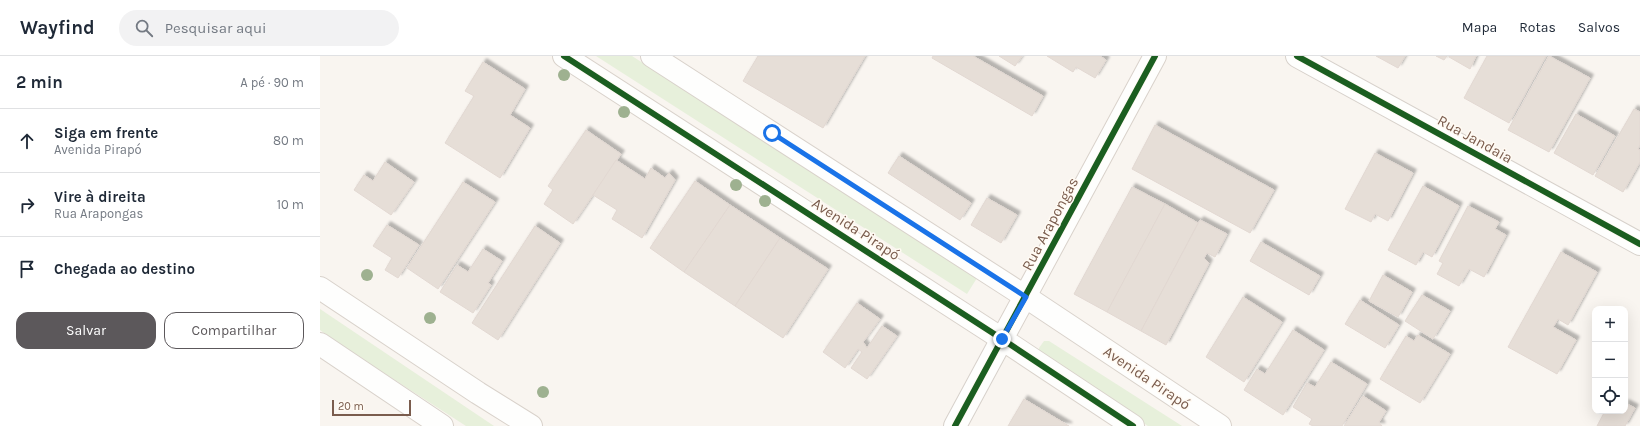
<!DOCTYPE html>
<html lang="pt">
<meta charset="utf-8">
<style>
body{margin:0;font-family:Karla,sans-serif;background:#f2f2f3;color:#1f2937}
.controls{position:absolute;right:12px;bottom:12px;display:grid;overflow:hidden;border-radius:8px;box-shadow:0 4px 16px #0002}
.controls button{width:36px;height:36px;display:grid;place-items:center;padding:0;border:0;border-bottom:1px solid #e0e1e3;background:#fff;color:#1f2937;font:20px sans-serif}
.scale{position:absolute;left:12px;bottom:10px;width:79px;box-sizing:border-box;padding-left:4px;border:2px solid #7a5c4d;border-top:0;font-size:11px;line-height:14px;white-space:nowrap;color:#7a5c4d;-webkit-text-stroke:3px #fffaf3;paint-order:stroke}
.stop{position:absolute;width:12px;height:12px;margin:-9px;border:3px solid #1a73e8;border-radius:50%;background:#fff}
.stop.end{background:#1a73e8;border-color:#fff;box-shadow:0 1px 4px #0008}
.list{margin:0;padding:0;list-style:none}
h2{display:flex;justify-content:space-between;align-items:center;height:52px;margin:0;padding:0 16px;font-size:17px}
h2 small{font-size:13px;font-weight:400;color:#747a83}
.list li{display:grid;grid-template-columns:26px 1fr auto;gap:12px;align-items:center;box-sizing:border-box;height:64px;padding:0 16px;border-top:1px solid #e0e1e3}
.list b{display:block;font-size:15px;white-space:nowrap}
.list p{margin:0;font-size:13px;white-space:nowrap;color:#747a83}
.list em{font-size:13px;font-style:normal;color:#747a83}
.actions{display:flex;gap:8px;padding:12px 16px}
.actions a{flex:1;padding:9px 0;border:1px solid #5c585b;border-radius:12px;text-align:center;font-size:14px;color:#5c585b}
.actions .main{background:#5c585b;color:#fff}
.icon{flex:none;width:22px;height:22px;fill:none;stroke:currentColor;stroke-width:2;stroke-linecap:round;stroke-linejoin:round}
.map{position:relative;flex:none;width:1320px;height:370px;overflow:hidden}
header{display:flex;align-items:center;gap:24px;box-sizing:border-box;height:56px;padding:0 20px;background:#fff;border-bottom:1px solid #e0e1e3}
header strong{font-size:19px}
nav{display:flex;gap:22px;margin-inline-start:auto;font-size:14px}
.search{width:280px;height:36px;background:#f2f2f3;display:flex;align-items:center;gap:10px;box-sizing:border-box;padding:0 14px;border-radius:22px;color:#747a83;font-size:15px}
main{display:flex}
aside{flex:1;background:#fff}
.map>svg:first-child{display:block}
.green{fill:#e7f0db}
.building{fill:#e6ded7;stroke:#e2d8d2;filter:url(#shadow)}
.lines{fill:none;stroke-linecap:round;stroke-linejoin:round}
.street-casing{stroke:#d7d1cb;stroke-width:24}
.secondary-casing{stroke:#d9d2cb;stroke-width:24}
.street{stroke:#fefefd;stroke-width:22}
.secondary{stroke:#fefefd;stroke-width:22}
.cycleway-casing{stroke:#fffaf3;stroke-width:8}
.cycleway{stroke:#1b5e20;stroke-width:6}
.tree{fill:#9eb190}
.route{stroke:#1a73e8;stroke-width:5}
.labels{text-anchor:middle;stroke-width:3;stroke-linejoin:round;paint-order:stroke}
.street-label{font-size:15px;fill:#7a5c4d;stroke:#fffaf3}
</style>
<header>
<strong>Wayfind</strong>
<div class="search"><svg class="icon" aria-label="search" viewBox="0 0 24 24"><circle cx="10" cy="10" r="6"/><path d="M15 15l6 6"/></svg>Pesquisar aqui</div>
<nav><a>Mapa</a><a>Rotas</a><a>Salvos</a></nav>
</header>
<main>
<aside>
<h2>2 min<small>A pé · 90 m</small></h2>
<ul class="list">
<li><svg class="icon" aria-label="ahead" viewBox="0 0 24 24"><path d="M12 20V5M6 11l6-6 6 6"/></svg><div><b>Siga em frente</b><p>Avenida Pirapó</p></div><em>80 m</em></li>
<li><svg class="icon" aria-label="right" viewBox="0 0 24 24"><path d="M7 20v-9h11M14 6l5 5-5 5"/></svg><div><b>Vire à direita</b><p>Rua Arapongas</p></div><em>10 m</em></li>
<li><svg class="icon" aria-label="arrive" viewBox="0 0 24 24"><path d="M6 21V4h12l-3 4 3 4H6"/></svg><div><b>Chegada ao destino</b></div></li>
</ul>
<div class="actions"><a class="main">Salvar</a><a>Compartilhar</a></div>
</aside>
<div class="map">
<svg width="1320" height="370" viewBox="0 0 1320 370">
<defs>
<filter id="shadow"><feDropShadow dx="3.5" dy="-3.5" stdDeviation="1" flood-color="#0004"/></filter>
</defs>
<rect width="100%" height="100%" fill="#f9f5f0"/>
<g class="green">
<polygon points="276,0 312,0 657,222 647,238"/>
<polygon points="0,253 174,370 146,370 19,288 0,274"/>
<polygon points="724,285 729,285 862,370 828,370 725,303 719,298 719,292"/>
</g>
<g class="building">
<polygon points="438,0 545,0 503,72 423,25"/>
<polygon points="613,0 653,0 723,40 712,60 612,2"/>
<polygon points="679,0 702,0 695,10"/>
<polygon points="727,0 780,0 786,4 775,22 756,11 753,16"/>
<polygon points="1056,0 1085,0 1078,12"/>
<polygon points="1116,0 1127,0 1124,4"/>
<polygon points="1130,0 1156,0 1150,13 1129,1"/>
<polygon points="1167,0 1226,0 1189,67 1144,42"/>
<polygon points="1229,0 1270,22 1229,96 1188,74"/>
<polygon points="163,6 205,33 190,59 210,72 180,122 125,87 154,40 145,35"/>
<polygon points="1314,53 1320,56 1320,89 1318,93 1320,94 1320,106 1303,136 1275,120"/>
<polygon points="1256,58 1295,80 1273,119 1234,97"/>
<polygon points="835,69 954,134 930,177 812,113"/>
<polygon points="266,74 301,98 253,168 224,148 233,134 228,130"/>
<polygon points="1055,97 1093,117 1068,165 1055,158 1051,166 1025,153"/>
<polygon points="579,100 651,147 640,164 568,117"/>
<polygon points="296,104 325,123 331,112 345,122 349,117 355,124 322,182 292,163 297,154 273,139"/>
<polygon points="65,106 94,126 71,159 34,134 44,119 53,125"/>
<polygon points="375,125 410,149 364,216 330,192"/>
<polygon points="143,126 175,146 118,233 87,212"/>
<polygon points="1103,130 1139,150 1112,201 1103,196 1096,209 1068,194"/>
<polygon points="812,131 845,148 787,256 754,238"/>
<polygon points="667,142 697,159 681,187 651,169"/>
<polygon points="845,148 878,167 821,275 787,256"/>
<polygon points="410,149 460,182 415,250 364,216"/>
<polygon points="1148,150 1179,166 1175,173 1186,179 1164,221 1149,213 1139,230 1117,218 1123,207 1119,205"/>
<polygon points="880,164 907,178 895,201 887,197 884,202 889,207 846,289 821,275"/>
<polygon points="67,169 99,189 78,222 65,214 72,202 53,190"/>
<polygon points="215,170 240,187 178,284 152,267"/>
<polygon points="460,182 508,213 463,282 415,250"/>
<polygon points="941,186 1000,220 989,239 930,205"/>
<polygon points="163,193 182,205 168,227 171,229 153,257 120,236 137,209 148,216"/>
<polygon points="1241,196 1277,216 1248,269 1238,263 1233,271 1256,284 1237,318 1188,291"/>
<polygon points="1063,219 1092,236 1078,261 1049,245"/>
<polygon points="1102,239 1130,255 1113,283 1085,265"/>
<polygon points="923,241 962,266 924,326 886,301"/>
<polygon points="1040,244 1079,269 1065,292 1025,268"/>
<polygon points="537,247 560,263 543,286 547,292 562,270 577,280 547,323 531,312 542,296 538,293 525,312 503,296"/>
<polygon points="973,274 1004,294 963,359 924,334 937,313 945,318"/>
<polygon points="1098,279 1130,298 1100,347 1060,323 1086,280 1094,285"/>
<polygon points="1011,306 1047,328 1022,370 993,370 989,368 992,363 973,351 987,327 995,331"/>
<polygon points="1043,340 1066,355 1059,366 1062,370 1024,370"/>
<polygon points="704,343 749,370 688,370"/>
<polygon points="1305,347 1315,352 1305,370 1277,370 1285,355 1305,355"/>
</g>
<g class="lines">
<g class="street-casing">
<g id="street">
<polyline points="977,0 1320,188"/>
<polyline points="635,370 682,283"/>
</g>
</g>
<g class="secondary-casing">
<g id="secondary">
<polyline points="244,0 682,283 813,370"/>
<polyline points="332,0 706,241 900,370"/>
<polyline points="0,232 158,337 211,370"/>
<polyline points="682,283 835,0"/>
<polyline points="0,288 122,370"/>
</g>
</g>
<use href="#street" class="street"/>
<use href="#secondary" class="secondary"/>
<g class="cycleway-casing">
<g id="cycleway">
<polyline points="244,0 682,283 813,370"/>
<polyline points="977,0 1320,188"/>
<polyline points="635,370 835,0"/>
</g>
</g>
<use href="#cycleway" class="cycleway"/>
</g>
<g class="tree">
<circle cx="244" cy="19" r="6"/>
<circle cx="304" cy="56" r="6"/>
<circle cx="416" cy="129" r="6"/>
<circle cx="445" cy="145" r="6"/>
<circle cx="47" cy="219" r="6"/>
<circle cx="110" cy="262" r="6"/>
<circle cx="223" cy="336" r="6"/>
</g>
<g class="lines">
<polyline class="route" points="452,77 706,241 682,283"/>
</g>
<g class="labels">
<g class="street-label">
<text transform="translate(1155 83) rotate(29)" y="5">Rua Jandaia</text>
<text transform="translate(730 168) rotate(-62)" y="5">Rua Arapongas</text>
<text transform="translate(536 173) rotate(33)" y="5">Avenida Pirapó</text>
<text transform="translate(827 322) rotate(34)" y="5">Avenida Pirapó</text>
</g>
</g>
</svg>
<div class="controls">
<button>+</button>
<button>−</button>
<button><svg class="icon" aria-label="locate" viewBox="0 0 24 24"><circle cx="12" cy="12" r="6"/><path d="M12 2v4M12 18v4M2 12h4M18 12h4"/></svg></button>
</div>
<div class="scale">20 m</div>
<div class="stop" style="left:452px;top:77px"></div>
<div class="stop end" style="left:682px;top:283px"></div>
</div>
</main>
